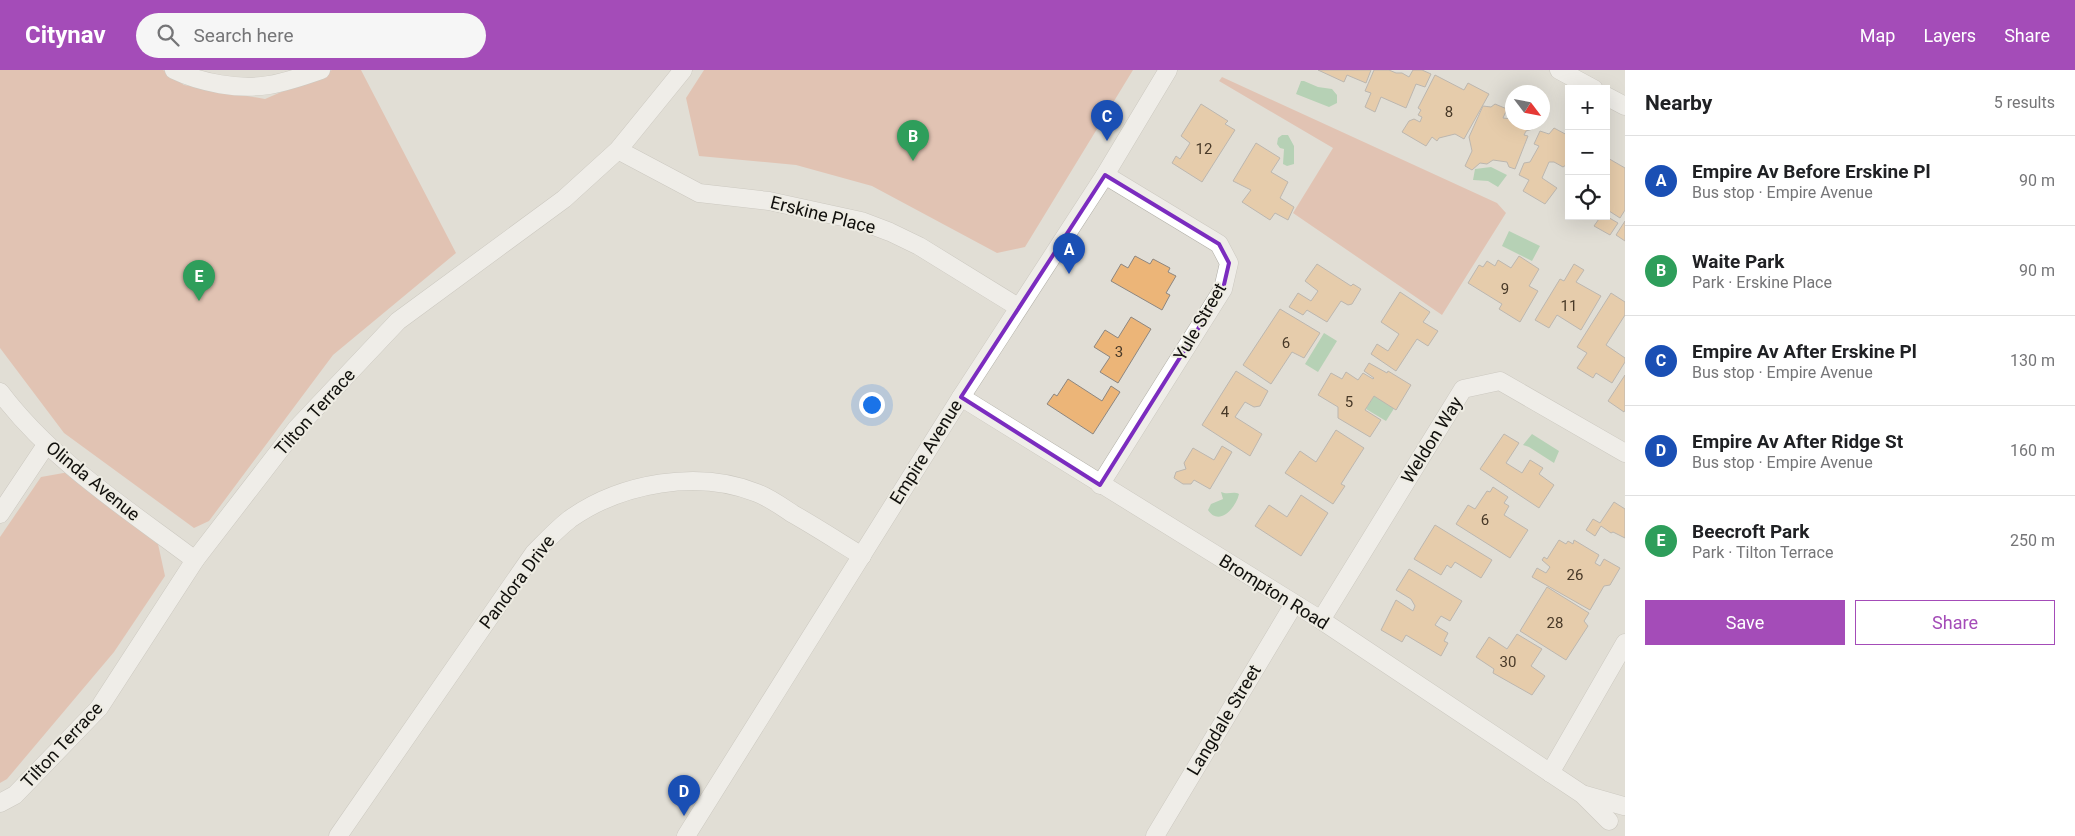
<!DOCTYPE html>
<meta charset="utf-8">
<style>
body{margin:0;font-family:Roboto,sans-serif;background:#f6f6f6;color:#202124}
.controls{position:absolute;right:15px;top:15px;display:grid;overflow:hidden;border-radius:0px;box-shadow:0 5px 20px #0002}
.controls button{width:45px;height:45px;display:grid;place-items:center;padding:0;border:0;border-bottom:1px solid #e0e0e0;background:#fff;color:#202124;font:25px sans-serif}
.compass{position:absolute;left:1505px;top:15px;width:45px;height:45px;border-radius:50%;background:#fff;box-shadow:0 5px 20px #0002;rotate:122deg}
.you{position:absolute;left:871px;top:334px;width:18px;height:18px;margin:-12px;border:4px solid #fff;border-radius:50%;background:#1a73e8;box-shadow:0 0 0 8px #1a73e833}
.badge{display:grid;place-items:center;width:32px;height:32px;border-radius:50%;background:#a44cb8;color:#fff;font-size:16px;font-weight:700}
.pin{position:absolute;translate:-50% -41px;filter:drop-shadow(0 1px 2px #0008)}
.pin::after{content:'';position:absolute;top:26px;width:18px;height:15px;background:inherit;clip-path:polygon(0 0,100% 0,50% 100%)}
.list{margin:0;padding:0;list-style:none}
h2{display:flex;justify-content:space-between;align-items:center;height:65px;margin:0;padding:0 20px;font-size:21px}
h2 small{font-size:16px;font-weight:400;color:#757577}
.list li{display:grid;grid-template-columns:32px 1fr auto;gap:15px;align-items:center;box-sizing:border-box;height:90px;padding:0 20px;border-top:1px solid #e0e0e0}
.list b{display:block;font-size:19px;white-space:nowrap}
.list p{margin:0;font-size:16px;white-space:nowrap;color:#757577}
.list em{font-size:16px;font-style:normal;color:#757577}
.actions{display:flex;gap:10px;padding:15px 20px}
.actions a{flex:1;padding:11px 0;border:1px solid #a44cb8;border-radius:0px;text-align:center;font-size:18px;color:#a44cb8}
.actions .main{background:#a44cb8;color:#fff}
.icon{flex:none;width:28px;height:28px;fill:none;stroke:currentColor;stroke-width:2;stroke-linecap:round;stroke-linejoin:round}
.map{position:relative;flex:none;width:1625px;height:766px;overflow:hidden}
header{display:flex;align-items:center;gap:30px;box-sizing:border-box;height:70px;padding:0 25px;background:#a44cb8;color:#fff}
header strong{font-size:24px}
nav{display:flex;gap:28px;margin-inline-start:auto;font-size:18px}
.search{width:350px;height:45px;background:#f6f6f6;display:flex;align-items:center;gap:12px;box-sizing:border-box;padding:0 18px;border-radius:28px;color:#757577;font-size:19px}
main{display:flex}
aside{flex:1;background:#fff}
.map>svg:first-child{display:block}
.green{fill:#e1a38b}
.water{fill:#80c28e}
.building{fill:#ecb578;stroke:#8d8680}
.lines{fill:none;stroke-linecap:round;stroke-linejoin:round}
.minor-casing{stroke:#b1afa7;stroke-width:19}
.minor{stroke:#fff;stroke-width:18}
.marked{fill:none;stroke:#7b2cbf;stroke-width:4;stroke-linejoin:round}
.labels{text-anchor:middle;stroke-width:4;stroke-linejoin:round;paint-order:stroke}
.number-label{font-size:15px;fill:#483928}
.street-label{font-size:18px;fill:#11100d;stroke:#eeece3}
</style>
<header>
<strong>Citynav</strong>
<div class="search"><svg class="icon" aria-label="search" viewBox="0 0 24 24"><circle cx="10" cy="10" r="6"/><path d="M15 15l6 6"/></svg>Search here</div>
<nav><a>Map</a><a>Layers</a><a>Share</a></nav>
</header>
<main>
<div class="map">
<svg width="1625" height="766" viewBox="0 0 1625 766">
<rect width="100%" height="100%" fill="#e1ded6"/>
<g class="green">
<polygon points="0,0 163,0 184,15 265,29 332,0 361,0 456,183 333,285 209,451 194,458 64,363 0,278"/>
<polygon points="704,0 1133,0 1025,177 997,183 872,116 796,95 699,86 686,28"/>
<polygon points="1222,7 1497,133 1506,143 1442,245 1293,143 1333,78 1219,11"/>
<polygon points="69,402 158,474 165,506 114,582 7,709 0,713 0,467 41,407"/>
</g>
<g class="water">
<polygon points="1301,11 1304,11 1318,17 1332,19 1337,25 1337,33 1329,37 1296,24"/>
<polygon points="1282,65 1288,65 1294,76 1294,94 1287,96 1283,94 1284,79 1280,78 1277,74 1278,68"/>
<polygon points="1491,97 1507,105 1498,117 1488,111 1473,110 1475,99"/>
<polygon points="1509,161 1540,176 1532,191 1502,176"/>
<polygon points="1324,263 1337,271 1318,302 1305,294"/>
<polygon points="1375,324 1395,337 1386,351 1366,339"/>
<polygon points="1532,364 1559,381 1554,393 1529,377 1523,375"/>
<path d="M1221,422C1228,425 1233,421 1239,424C1236,438 1219,457 1208,440L1211,434L1223,429Z"/>
</g>
<g class="building">
<polygon points="1318,0 1371,0 1366,13 1347,5 1344,12"/>
<polygon points="1374,0 1389,0 1396,3 1402,3 1409,7 1413,0 1422,0 1431,4 1425,17 1416,14 1406,38 1381,27 1375,42 1365,37 1371,23 1365,21"/>
<polygon points="1435,5 1464,20 1468,13 1489,24 1464,69 1455,64 1439,68 1437,71 1432,67 1426,76 1402,62 1409,51 1414,49 1420,52 1422,47 1418,45 1421,40 1418,38"/>
<polygon points="1201,34 1228,51 1225,54 1235,60 1202,112 1172,93 1176,86 1180,89 1190,73 1181,66"/>
<polygon points="1495,34 1507,39 1503,48 1512,49 1512,52 1535,52 1533,59 1526,61 1524,65 1528,66 1515,99 1509,97 1507,92 1493,90 1487,94 1480,93 1472,100 1465,96 1472,81 1469,67 1483,36 1491,37"/>
<polygon points="1554,58 1569,66 1569,96 1566,95 1563,97 1554,92 1549,92 1542,108 1557,118 1545,134 1523,121 1529,110 1519,105 1524,93 1530,92 1539,76 1534,74 1540,61 1549,64"/>
<polygon points="1256,73 1280,88 1271,102 1288,112 1280,128 1294,137 1288,150 1275,143 1270,150 1242,132 1251,120 1233,111"/>
<polygon points="1606,87 1625,98 1625,140 1620,148 1606,139"/>
<polygon points="1601,146 1606,146 1618,153 1610,165 1594,156"/>
<polygon points="1625,151 1625,171 1616,165"/>
<polygon points="1135,186 1150,194 1153,189 1170,198 1168,202 1176,206 1166,223 1170,225 1162,240 1111,211 1121,194 1128,198"/>
<polygon points="1519,186 1539,199 1529,216 1538,221 1520,252 1499,239 1502,234 1468,213 1479,195 1483,197 1487,191 1495,196 1498,190 1511,198"/>
<polygon points="1317,194 1351,216 1353,214 1361,219 1352,234 1348,235 1341,231 1327,252 1307,240 1303,245 1289,237 1298,223 1311,231 1318,221 1305,211"/>
<polygon points="1574,194 1584,200 1576,212 1601,226 1581,260 1557,245 1549,258 1535,250 1560,209 1564,211"/>
<polygon points="1400,222 1430,242 1423,252 1438,261 1428,276 1417,269 1396,301 1371,284 1377,274 1388,281 1399,264 1381,252"/>
<polygon points="1611,223 1625,232 1625,245 1606,275 1625,288 1625,292 1612,313 1596,303 1593,308 1577,298 1587,283 1577,277"/>
<polygon points="1280,239 1320,263 1304,288 1292,282 1271,314 1243,295"/>
<polygon points="1131,247 1151,259 1118,313 1100,302 1110,287 1094,277 1105,260 1118,268"/>
<polygon points="1369,293 1387,303 1388,301 1411,315 1396,340 1374,326 1365,340 1381,350 1370,367 1338,348 1338,337 1318,325 1331,303 1342,309 1346,302 1358,310 1363,303 1373,309 1374,308 1364,301"/>
<polygon points="1236,301 1268,321 1260,336 1254,337 1245,332 1235,347 1262,364 1250,386 1202,355"/>
<polygon points="1625,305 1625,340 1624,342 1608,331"/>
<polygon points="1068,309 1102,331 1111,316 1120,322 1093,364 1047,334 1054,324 1057,326"/>
<polygon points="1336,360 1364,378 1341,414 1345,416 1333,434 1285,403 1300,381 1316,392"/>
<polygon points="1504,364 1519,373 1506,393 1522,403 1530,390 1543,398 1539,404 1554,415 1539,438 1480,399"/>
<polygon points="1222,376 1232,382 1210,419 1194,410 1191,414 1183,414 1174,408 1176,402 1186,399 1184,393 1193,378 1214,390"/>
<polygon points="1493,417 1508,427 1504,433 1509,436 1504,445 1528,460 1510,488 1456,454 1468,435 1475,439 1487,421 1490,422"/>
<polygon points="1301,425 1328,443 1301,486 1255,456 1269,435 1287,447"/>
<polygon points="1614,432 1625,439 1625,468 1613,462 1611,463 1601,456 1595,466 1586,460 1593,449 1600,453"/>
<polygon points="1435,455 1492,490 1481,508 1455,492 1451,498 1447,495 1441,505 1414,489"/>
<polygon points="1559,470 1566,474 1568,471 1573,474 1574,470 1599,485 1595,493 1600,496 1604,489 1620,498 1610,515 1604,516 1590,540 1532,507 1537,498 1546,503 1550,497 1542,490 1544,487 1547,489"/>
<polygon points="1409,499 1462,531 1450,551 1441,546 1435,555 1448,563 1444,571 1448,573 1441,586 1406,565 1402,572 1381,560 1396,530 1413,541 1415,536 1411,529 1396,520"/>
<polygon points="1547,517 1589,543 1584,551 1588,556 1566,590 1520,561"/>
<polygon points="1517,564 1542,579 1531,596 1545,606 1532,625 1493,603 1494,599 1476,587 1489,567 1507,579"/>
</g>
<g class="lines">
<g class="minor-casing">
<g id="minor">
<path d="M174,0C201,13 239,20 269,15C287,12 304,6 321,0"/>
<polyline points="1559,0 1594,19"/>
<polyline points="1606,26 1625,36"/>
<polyline points="618,80 699,123 769,131 861,151 890,162 919,176 1018,237"/>
<path d="M0,322C52,391 126,438 195,490"/>
<polyline points="961,327 1321,550 1582,724 1609,751"/>
<polyline points="1100,415 1223,219 1229,193 1219,174 1105,105"/>
<polyline points="0,444 46,375"/>
<polyline points="1321,550 1463,319 1500,311 1625,383"/>
<polyline points="1550,703 1625,573"/>
<polyline points="1585,725 1624,736"/>
<polyline points="0,733 15,725 99,638 195,490 296,359 398,251 564,129 618,80 683,0"/>
<path d="M338,766L534,483C546,471 557,459 570,449C621,413 698,399 757,423C770,428 781,436 793,444C816,457 839,472 862,486"/>
<polyline points="686,766 961,327 1105,105 1168,0"/>
<polyline points="1155,766 1294,534"/>
</g>
</g>
<use href="#minor" class="minor"/>
</g>
<path d="M0 0H1625V766H0ZM1105,105L1219,174L1229,193L1223,219L1100,415L961,327Z" fill="#e1ded6" fill-opacity=".55" fill-rule="evenodd"/>
<path class="marked" d="M1105,105L1219,174L1229,193L1223,219L1100,415L961,327Z"/>
<g class="labels">
<g class="number-label">
<text x="1449" y="47">8</text>
<text x="1204" y="84">12</text>
<text x="1505" y="224">9</text>
<text x="1569" y="241">11</text>
<text x="1286" y="278">6</text>
<text x="1119" y="287">3</text>
<text x="1349" y="337">5</text>
<text x="1225" y="347">4</text>
<text x="1485" y="455">6</text>
<text x="1575" y="510">26</text>
<text x="1555" y="558">28</text>
<text x="1508" y="597">30</text>
</g>
<g class="street-label">
<text transform="translate(823 145) rotate(14)" y="6">Erskine Place</text>
<text transform="translate(1200 252) rotate(-60)" y="6">Yule Street</text>
<text transform="translate(315 342) rotate(-48)" y="6">Tilton Terrace</text>
<text transform="translate(1432 370) rotate(-58)" y="6">Weldon Way</text>
<text transform="translate(926 382) rotate(-58)" y="6">Empire Avenue</text>
<text transform="translate(93 411) rotate(39)" y="6">Olinda Avenue</text>
<text transform="translate(517 512) rotate(-53)" y="6">Pandora Drive</text>
<text transform="translate(1274 522) rotate(32)" y="6">Brompton Road</text>
<text transform="translate(1224 650) rotate(-59)" y="6">Langdale Street</text>
<text transform="translate(62 675) rotate(-47)" y="6">Tilton Terrace</text>
</g>
</g>
</svg>
<div class="controls">
<button>+</button>
<button>−</button>
<button><svg class="icon" aria-label="locate" viewBox="0 0 24 24"><circle cx="12" cy="12" r="6"/><path d="M12 2v4M12 18v4M2 12h4M18 12h4"/></svg></button>
</div>
<svg class="compass" viewBox="-18 -18 36 36"><path d="M0-13l5 13h-10z" fill="#e53935"/><path d="M0 13l5-13h-10z" fill="#757577"/></svg>
<div class="you"></div>
<div class="pin badge" style="left:1069px;top:204px;background:#1a4fb4">A</div>
<div class="pin badge" style="left:913px;top:91px;background:#2e9e5b">B</div>
<div class="pin badge" style="left:1107px;top:71px;background:#1a4fb4">C</div>
<div class="pin badge" style="left:684px;top:746px;background:#1a4fb4">D</div>
<div class="pin badge" style="left:199px;top:231px;background:#2e9e5b">E</div>
</div>
<aside>
<h2>Nearby<small>5 results</small></h2>
<ul class="list">
<li><span class="badge" style="background:#1a4fb4">A</span><div><b>Empire Av Before Erskine Pl</b><p>Bus stop · Empire Avenue</p></div><em>90 m</em></li>
<li><span class="badge" style="background:#2e9e5b">B</span><div><b>Waite Park</b><p>Park · Erskine Place</p></div><em>90 m</em></li>
<li><span class="badge" style="background:#1a4fb4">C</span><div><b>Empire Av After Erskine Pl</b><p>Bus stop · Empire Avenue</p></div><em>130 m</em></li>
<li><span class="badge" style="background:#1a4fb4">D</span><div><b>Empire Av After Ridge St</b><p>Bus stop · Empire Avenue</p></div><em>160 m</em></li>
<li><span class="badge" style="background:#2e9e5b">E</span><div><b>Beecroft Park</b><p>Park · Tilton Terrace</p></div><em>250 m</em></li>
</ul>
<div class="actions"><a class="main">Save</a><a>Share</a></div>
</aside>
</main>
